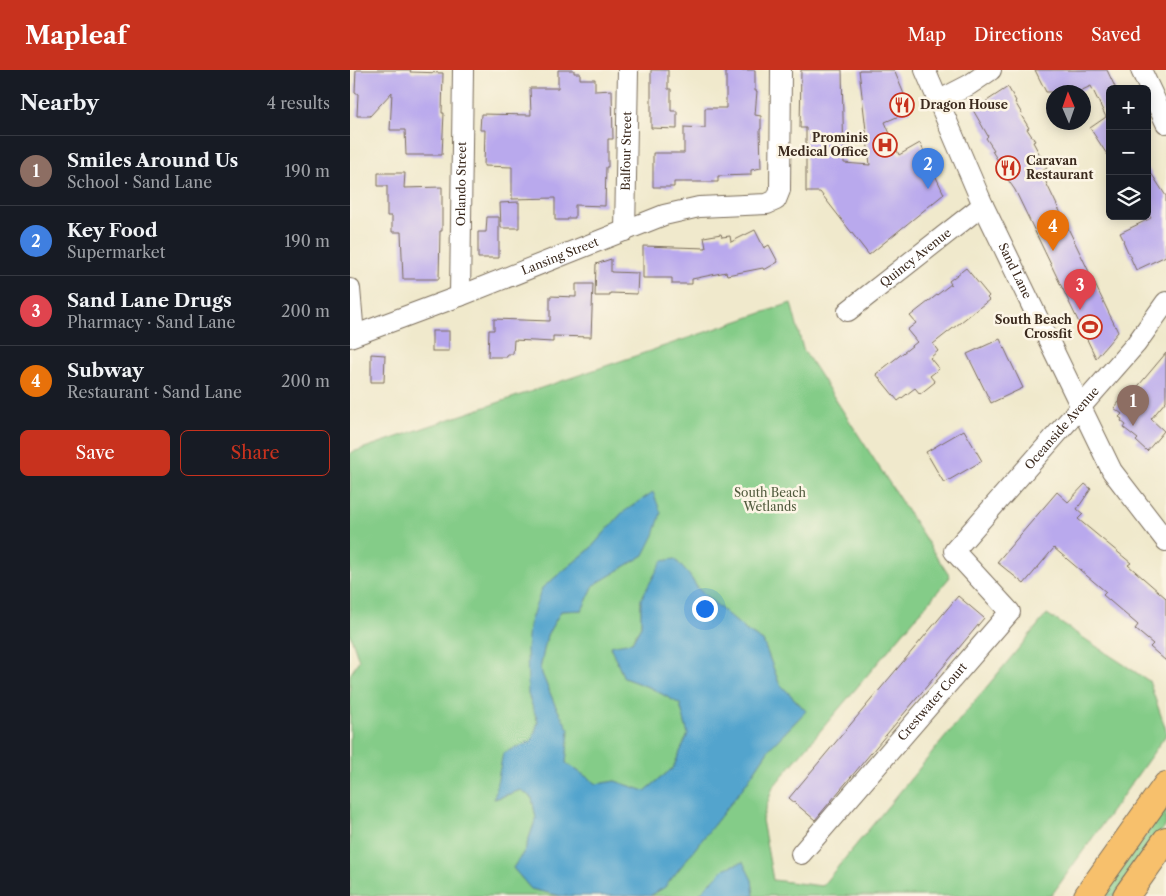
<!DOCTYPE html>
<meta charset="utf-8">
<style>
body{margin:0;font-family:"Libre Caslon Text",serif;background:#20242c;color:#f1f3f6}
.controls{position:absolute;right:15px;top:15px;display:grid;overflow:hidden;border-radius:8px;box-shadow:0 2px 12px #0003}
.controls button{width:45px;height:45px;display:grid;place-items:center;padding:0;border:0;border-bottom:1px solid #363941;background:#171b24;color:#f1f3f6;font:25px sans-serif}
.compass{position:absolute;left:696px;top:15px;width:45px;height:45px;border-radius:50%;background:#171b24;box-shadow:0 2px 12px #0003;rotate:358deg}
.you{position:absolute;left:354px;top:538px;width:18px;height:18px;margin:-12px;border:4px solid #fff;border-radius:50%;background:#1a73e8;box-shadow:0 0 0 8px #1a73e833}
.badge{display:grid;place-items:center;width:32px;height:32px;border-radius:50%;background:#c8321e;color:#fff;font-size:16px;font-weight:700}
.pin{position:absolute;translate:-50% -41px;filter:drop-shadow(0 1px 2px #0008)}
.pin::after{content:'';position:absolute;top:26px;width:18px;height:15px;background:inherit;clip-path:polygon(0 0,100% 0,50% 100%)}
.list{margin:0;padding:0;list-style:none}
h2{display:flex;justify-content:space-between;align-items:center;height:65px;margin:0;padding:0 20px;font-size:21px}
h2 small{font-size:16px;font-weight:400;color:#9ea1a6}
.list li{display:grid;grid-template-columns:32px 1fr auto;gap:15px;align-items:center;box-sizing:border-box;height:70px;padding:0 20px;border-top:1px solid #363941}
.list b{display:block;font-size:19px;white-space:nowrap}
.list p{margin:0;font-size:16px;white-space:nowrap;color:#9ea1a6}
.list em{font-size:16px;font-style:normal;color:#9ea1a6}
.actions{display:flex;gap:10px;padding:15px 20px}
.actions a{flex:1;padding:11px 0;border:1px solid #c8321e;border-radius:8px;text-align:center;font-size:18px;color:#c8321e}
.actions .main{background:#c8321e;color:#fff}
.icon{flex:none;width:28px;height:28px;fill:none;stroke:currentColor;stroke-width:2;stroke-linecap:round;stroke-linejoin:round}
.map{position:relative;flex:none;width:816px;height:826px;overflow:hidden}
header{display:flex;align-items:center;gap:30px;box-sizing:border-box;height:70px;padding:0 25px;background:#c8321e;color:#fff}
header strong{font-size:24px}
nav{display:flex;gap:28px;margin-inline-start:auto;font-size:18px}
main{display:flex}
aside{flex:1;background:#171b24}
.map>svg:first-child{display:block}
.green{fill:#84cc88;stroke:#607b53}
.water{fill:#52a4cd;stroke:#466776}
.building{fill:#b9a9ed}
.lines{fill:none;stroke-linecap:round;stroke-linejoin:round}
.minor-casing{stroke:#7a6d5b;stroke-width:22}
.major-casing{stroke:#7a6d5b;stroke-width:28}
.minor{stroke:#fff;stroke-width:20}
.major{stroke:#f7c06c;stroke-width:26}
.labels{text-anchor:middle;stroke-width:5;stroke-linejoin:round;paint-order:stroke}
.poi-label{font-size:12px;font-weight:bold;fill:#3b2a1e;stroke:#fcf5e5;text-anchor:start}
.street-label{font-size:12px;fill:#3b2a1e;stroke:#fcf5e5}
.park-label{font-size:12px;fill:#515b3e;stroke:#fcf5e5}
</style>
<header>
<strong>Mapleaf</strong>
<nav><a>Map</a><a>Directions</a><a>Saved</a></nav>
</header>
<main>
<aside>
<h2>Nearby<small>4 results</small></h2>
<ul class="list">
<li><span class="badge" style="background:#8d6e63">1</span><div><b>Smiles Around Us</b><p>School · Sand Lane</p></div><em>190 m</em></li>
<li><span class="badge" style="background:#3f7fe0">2</span><div><b>Key Food</b><p>Supermarket</p></div><em>190 m</em></li>
<li><span class="badge" style="background:#e0444e">3</span><div><b>Sand Lane Drugs</b><p>Pharmacy · Sand Lane</p></div><em>200 m</em></li>
<li><span class="badge" style="background:#e8710a">4</span><div><b>Subway</b><p>Restaurant · Sand Lane</p></div><em>200 m</em></li>
</ul>
<div class="actions"><a class="main">Save</a><a>Share</a></div>
</aside>
<div class="map">
<svg width="816" height="826" viewBox="0 0 816 826">
<rect width="100%" height="100%" fill="#fcf5e5"/>
<filter id="ink" filterUnits="userSpaceOnUse"><feTurbulence type="fractalNoise" baseFrequency=".02" numOctaves="2"/><feDisplacementMap in="SourceGraphic" scale="10" xChannelSelector="R" yChannelSelector="G"/><feConvolveMatrix kernelMatrix="1 2 1 2 8 2 1 2 1" color-interpolation-filters="sRGB"/></filter>
<filter id="wash" filterUnits="userSpaceOnUse"><feTurbulence type="fractalNoise" baseFrequency=".0096" numOctaves="4" result="noise"/><feDisplacementMap in="SourceGraphic" scale="20" xChannelSelector="R" yChannelSelector="G"/><feGaussianBlur stdDeviation="1.12" result="paint"/><feColorMatrix in="noise" values="0 0 0 0 0 0 0 0 0 0 0 0 0 0 0 0 0 1.4 0 .05"/><feComposite in="paint" operator="in"/></filter>
<g filter="url(#wash)">
<rect width="100%" height="100%" fill="#f0e9cc"/>
<g class="green">
<polygon points="441,233 453,279 600,507 423,717 412,750 423,810 472,816 697,544 799,611 816,660 816,665 701,826 404,826 402,810 375,798 347,826 300,826 315,817 395,715 419,679 456,641 429,613 413,571 397,561 349,520 339,505 291,529 291,556 281,572 260,577 274,608 301,618 330,634 338,664 323,698 295,721 265,711 247,714 216,693 219,660 205,635 190,599 197,565 211,541 232,540 244,515 294,485 272,443 239,480 192,518 178,624 188,652 182,671 145,729 171,720 182,728 186,748 175,780 163,798 181,819 211,826 0,826 0,605 9,590 0,564 0,383"/>
<polygon points="816,737 816,755 768,821 765,826 752,826"/>
</g>
<g class="water">
<polygon points="303,422 311,443 304,465 294,485 244,515 232,540 211,541 197,565 190,599 205,635 219,660 216,693 247,714 265,711 295,721 323,698 338,664 330,634 301,618 274,608 260,576 282,572 291,556 291,529 312,491 325,489 339,505 349,520 397,561 413,571 429,613 456,641 419,679 395,715 315,817 300,826 211,826 181,819 163,798 175,780 186,748 182,728 171,720 144,729 153,683 182,671 188,652 178,624 177,579 179,555 192,518 239,480 272,443"/>
<polygon points="393,792 402,810 404,826 347,826 375,798"/>
</g>
<g id="blocks">
<g class="building">
<polygon points="6,0 61,0 60,2 93,3 92,43 94,43 92,85 56,85 55,60 40,60 42,22 20,46 7,46 8,24 5,22"/>
<polygon points="208,0 224,0 224,3 230,3 230,9 245,9 245,21 262,20 263,69 258,69 258,97 256,97 255,136 225,135 225,148 218,148 218,150 205,150 205,128 162,129 162,97 134,96 135,60 130,60 131,44 181,45 180,18 208,18"/>
<polygon points="301,0 318,0 318,19 321,19 321,41 327,41 327,59 301,58"/>
<polygon points="376,0 405,0 405,21 407,21 405,45 411,46 411,59 410,59 411,98 401,100 401,105 368,106 368,112 324,112 324,117 303,117 303,83 334,83 334,57 355,58 355,38 376,38"/>
<polygon points="451,0 492,0 494,93 520,95 509,0 544,0 561,41 535,52 549,85 570,73 594,124 519,185 470,122 456,122 456,58 450,58"/>
<polygon points="685,0 757,0 766,19 760,19 760,89 740,58 756,47 741,16 728,22 696,22"/>
<polygon points="658,17 666,31 665,32 672,44 671,45 679,58 677,59 685,71 683,72 697,98 691,102 768,262 746,288 665,120 656,107 658,106 649,95 650,94 642,81 644,80 636,68 638,66 623,40"/>
<polygon points="797,97 816,126 816,186 786,200 773,171 774,171 770,163 801,148 797,142"/>
<polygon points="28,103 55,103 54,118 92,117 92,161 90,161 89,209 53,209 51,162 42,162 42,146 37,146 37,116 28,116"/>
<polygon points="169,132 169,158 151,158 150,133"/>
<polygon points="137,147 149,147 149,188 128,188 128,162 136,162"/>
<polygon points="405,160 414,178 419,175 428,192 414,200 413,198 377,205 376,202 342,209 342,214 322,214 322,208 293,208 293,176 356,178 354,167 371,164 372,167 380,166 381,172"/>
<polygon points="261,189 261,202 288,203 287,224 260,223 260,226 245,226 246,194"/>
<polygon points="616,198 639,226 637,228 639,230 583,274 588,281 580,288 589,299 580,306 585,312 570,324 565,318 548,331 526,304 567,272 557,260 566,253 560,246 601,214 599,211"/>
<polygon points="226,214 243,214 241,267 203,266 203,272 164,270 163,284 157,284 157,287 138,287 139,260 144,260 144,249 200,251 200,226 226,227"/>
<rect x="82" y="261" width="17" height="20"/>
<polygon points="650,269 673,318 641,333 617,284"/>
<polygon points="816,283 816,331 801,349 814,361 797,381 786,371 788,369 774,358 776,355 771,351 772,349 769,347 772,344 764,338 776,324 779,327"/>
<polygon points="21,284 35,285 34,312 21,312"/>
<polygon points="614,360 632,391 594,413 576,382"/>
<polygon points="735,414 741,419 727,439 733,444 728,449 781,493 778,495 816,528 816,591 800,577 803,574 785,559 788,555 753,525 756,522 704,478 674,514 647,492 707,422 718,432"/>
<polygon points="608,526 634,548 465,750 439,728"/>
</g>
</g>
</g>
<g filter="url(#ink)">
<use href="#blocks" fill-opacity="0" stroke="#7a6d5b" stroke-width="1"/>
<g class="lines">
<g class="minor-casing">
<g id="minor">
<path id="s1" d="M575,0L633,135L762,401L816,471"/>
<polyline points="791,0 816,53"/>
<polyline points="588,31 619,15 641,0"/>
<path id="s2" d="M275,161L278,0"/>
<polyline points="0,219 4,265"/>
<path id="s3" d="M110,226L113,0"/>
<path id="s4" d="M498,241L633,135"/>
<path id="s5" d="M0,267L110,226L314,145L349,137L417,134L426,130L430,120L431,0"/>
<path id="s6" d="M451,784L660,542L604,481L786,274L816,232"/>
</g>
</g>
<g class="major-casing">
<g id="major">
<polyline points="737,826 816,715"/>
<polyline points="776,826 816,770"/>
</g>
</g>
<use href="#minor" class="minor"/>
<use href="#major" class="major"/>
</g>
</g>
<defs>
<g id="restaurant-ring" transform="scale(1.25)"><circle r="9.5" fill="#fcf5e5" stroke="#c8321e" stroke-width="1.5"/><path d="M-5-6h1v4h1v-4h1v4h1v-4h1v5L-1.5 .5V6h-2V.5L-5-1ZM5-6V6H3V1.5H1.5Q1.5-4 5-6Z" fill="#c8321e"/></g>
<g id="hospital-ring" transform="scale(1.25)"><circle r="9.5" fill="#fcf5e5" stroke="#c8321e" stroke-width="1.5"/><path d="M-5-5h3v3.5h4V-5h3V5h-3V1.5h-4V5h-3Z" fill="#c8321e"/></g>
<g id="stadium-ring" transform="scale(1.25)"><circle r="9.5" fill="#fcf5e5" stroke="#c8321e" stroke-width="1.5"/><path d="M0-5a6.5 5 0 1 0 0 10a6.5 5 0 1 0 0-10ZM-3.5-1.8h7v3.6h-7Z" fill="#c8321e"/></g>
</defs>
<g fill-rule="evenodd">
<use href="#restaurant-ring" x="552" y="35"/>
<use href="#hospital-ring" x="535" y="75"/>
<use href="#restaurant-ring" x="658" y="98"/>
<use href="#stadium-ring" x="740" y="257"/>
</g>
<g class="labels">
<g class="poi-label">
<text x="570" y="39">Dragon House</text>
<text x="518" y="72" text-anchor="end">Prominis<tspan x="518" dy="14">Medical Office</tspan></text>
<text x="676" y="95">Caravan<tspan x="676" dy="14">Restaurant</tspan></text>
<text x="722" y="254" text-anchor="end">South Beach<tspan x="722" dy="14">Crossfit</tspan></text>
</g>
<g class="street-label">
<text dy="4" stroke="none"><textPath href="#s2" startOffset="80">Balfour Street</textPath></text>
<text dy="4" stroke="none"><textPath href="#s3" startOffset="112">Orlando Street</textPath></text>
<text dy="4" stroke="none"><textPath href="#s5" startOffset="225">Lansing Street</textPath></text>
<text dy="4" stroke="none"><textPath href="#s4" startOffset="86">Quincy Avenue</textPath></text>
<text dy="4" stroke="none"><textPath href="#s1" startOffset="220">Sand Lane</textPath></text>
<text dy="4" stroke="none"><textPath href="#s6" startOffset="566">Oceanside Avenue</textPath></text>
<text dy="4" stroke="none"><textPath href="#s6" startOffset="201">Crestwater Court</textPath></text>
</g>
<g class="park-label">
<text x="420" y="427">South Beach<tspan x="420" dy="14">Wetlands</tspan></text>
</g>
</g>
</svg>
<div class="controls">
<button>+</button>
<button>−</button>
<button><svg class="icon" aria-label="layers" viewBox="0 0 24 24"><path d="M12 4l9 5-9 5-9-5zM3 14l9 5 9-5"/></svg></button>
</div>
<svg class="compass" viewBox="-18 -18 36 36"><path d="M0-13l5 13h-10z" fill="#e53935"/><path d="M0 13l5-13h-10z" fill="#9ea1a6"/></svg>
<div class="you"></div>
<div class="pin badge" style="left:783px;top:356px;background:#8d6e63">1</div>
<div class="pin badge" style="left:578px;top:119px;background:#3f7fe0">2</div>
<div class="pin badge" style="left:730px;top:240px;background:#e0444e">3</div>
<div class="pin badge" style="left:703px;top:181px;background:#e8710a">4</div>
</div>
</main>
